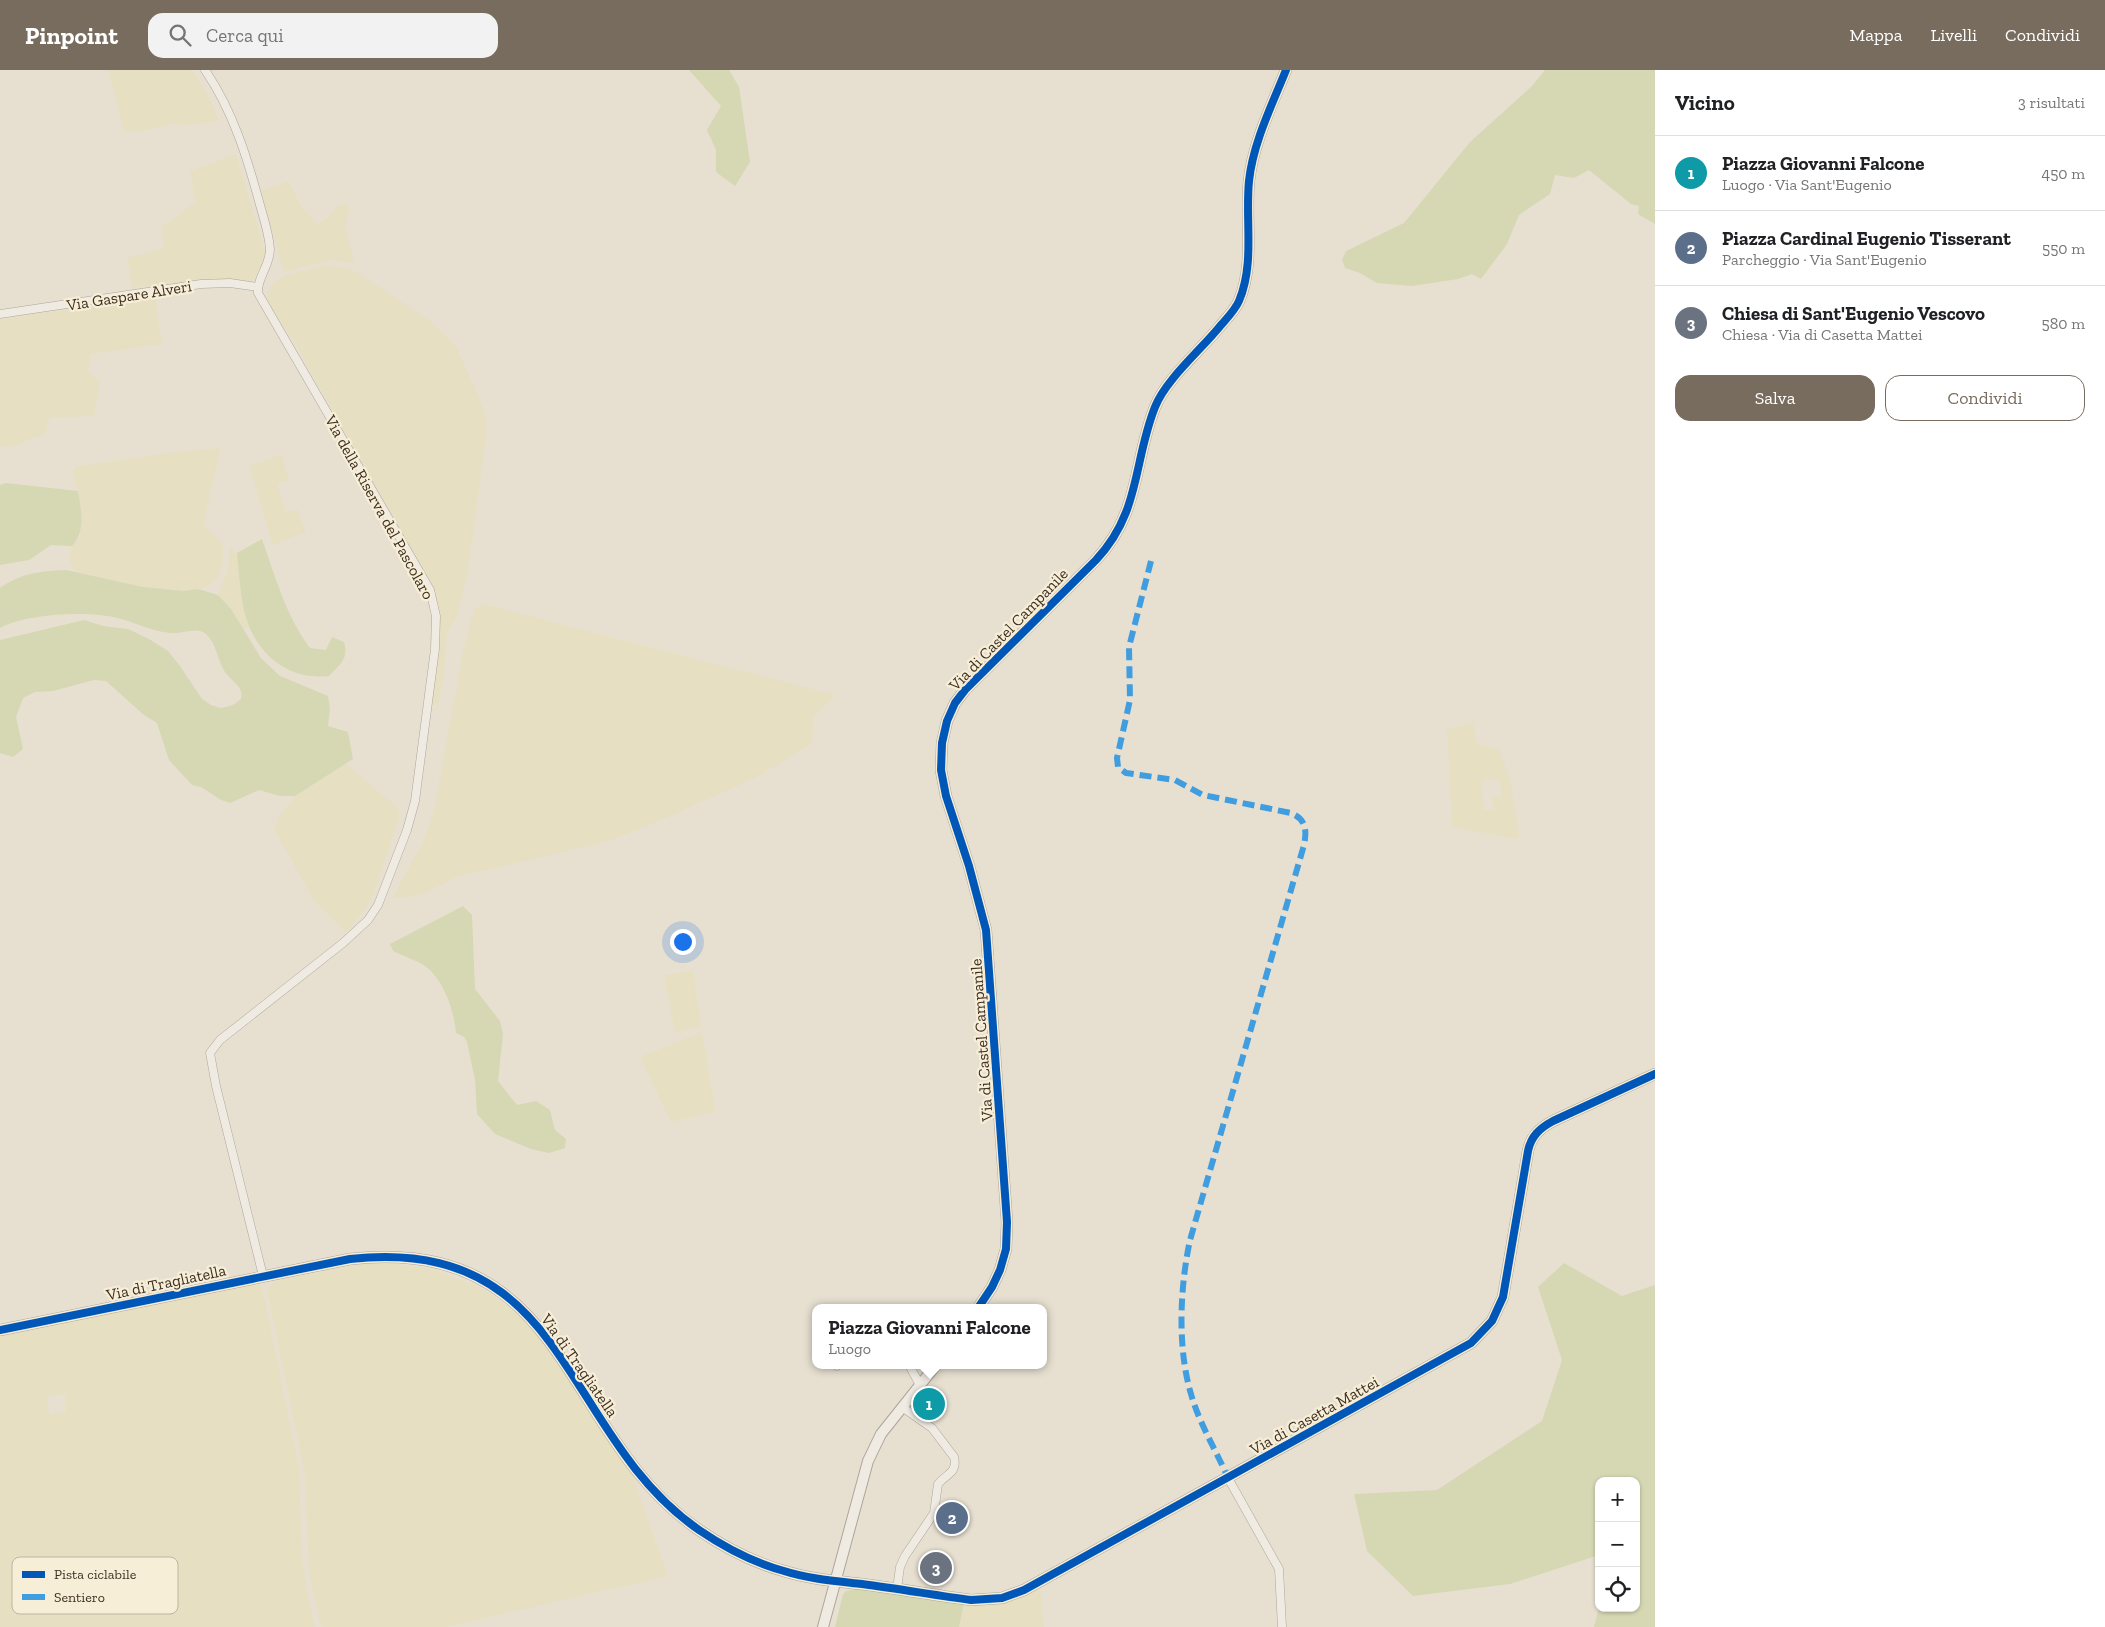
<!DOCTYPE html>
<html lang="it">
<meta charset="utf-8">
<style>
body{margin:0;font-family:"Zilla Slab",serif;background:#f2f2f2;color:#202124}
.controls{position:absolute;right:15px;bottom:15px;display:grid;overflow:hidden;border-radius:10px;box-shadow:0 1px 4px #0004}
.controls button{width:45px;height:45px;display:grid;place-items:center;padding:0;border:0;border-bottom:1px solid #e0e0e0;background:#fff;color:#202124;font:25px sans-serif}
.you{position:absolute;left:682px;top:871px;width:18px;height:18px;margin:-12px;border:4px solid #fff;border-radius:50%;background:#1a73e8;box-shadow:0 0 0 8px #1a73e833}
.badge{display:grid;place-items:center;width:32px;height:32px;border-radius:50%;background:#786c5e;color:#fff;font-size:16px;font-weight:700}
.pin{position:absolute;translate:-50% -50%;border:2px solid #fff;box-shadow:0 1px 5px #0006}
.popup{position:absolute;left:812px;top:1234px;width:235px;height:65px;box-sizing:border-box;display:grid;place-content:center;border-radius:10px;background:#fff;filter:drop-shadow(0 1px 4px #0005);font-size:16px;white-space:nowrap;color:#757577}
.popup b{font-size:19px;color:#202124}
.popup::after{content:'';position:absolute;left:50%;top:100%;margin-left:-10px;border:10px solid transparent;border-top-color:#fff}
.list{margin:0;padding:0;list-style:none}
h2{display:flex;justify-content:space-between;align-items:center;height:65px;margin:0;padding:0 20px;font-size:21px}
h2 small{font-size:16px;font-weight:400;color:#757577}
.list li{display:grid;grid-template-columns:32px 1fr auto;gap:15px;align-items:center;box-sizing:border-box;height:75px;padding:0 20px;border-top:1px solid #e0e0e0}
.list b{display:block;font-size:19px;white-space:nowrap}
.list p{margin:0;font-size:16px;white-space:nowrap;color:#757577}
.list em{font-size:16px;font-style:normal;color:#757577}
.actions{display:flex;gap:10px;padding:15px 20px}
.actions a{flex:1;padding:11px 0;border:1px solid #786c5e;border-radius:15px;text-align:center;font-size:18px;color:#786c5e}
.actions .main{background:#786c5e;color:#fff}
.icon{flex:none;width:28px;height:28px;fill:none;stroke:currentColor;stroke-width:2;stroke-linecap:round;stroke-linejoin:round}
.map{position:relative;flex:none;width:1655px;height:1557px;overflow:hidden}
header{display:flex;align-items:center;gap:30px;box-sizing:border-box;height:70px;padding:0 25px;background:#786c5e;color:#fff}
header strong{font-size:24px}
nav{display:flex;gap:28px;margin-inline-start:auto;font-size:18px}
.search{width:350px;height:45px;background:#f2f2f2;display:flex;align-items:center;gap:12px;box-sizing:border-box;padding:0 18px;border-radius:15px;color:#757577;font-size:19px}
main{display:flex}
aside{flex:1;background:#fff}
.map>svg:first-child{display:block}
.farmland{fill:#e6dfc2;fill-rule:evenodd}
.green{fill:#d6d7b3}
.lines{fill:none;stroke-linecap:round;stroke-linejoin:round}
.minor-casing{stroke:#ada599;stroke-width:9}
.tertiary-casing{stroke:#ada599;stroke-width:12}
.minor{stroke:#efebe3;stroke-width:8}
.tertiary{stroke:#efebe3;stroke-width:10}
.quiet{stroke:#3f9de0;stroke-width:6;stroke-dasharray:12 6;stroke-linecap:butt}
.cycleway-casing{stroke:#f7eed8;stroke-width:11}
.cycleway{stroke:#0057b8;stroke-width:8}
.labels{text-anchor:middle;stroke-width:4.5;stroke-linejoin:round;paint-order:stroke}
.street-label{font-size:16px;fill:#3d2e20;stroke:#f7eed8}
.key{fill:#f7eed8;stroke:#bfb4a1;stroke-width:1}
.key-label{font-size:14px;fill:#3d2e20}
</style>
<header>
<strong>Pinpoint</strong>
<div class="search"><svg class="icon" aria-label="search" viewBox="0 0 24 24"><circle cx="10" cy="10" r="6"/><path d="M15 15l6 6"/></svg>Cerca qui</div>
<nav><a>Mappa</a><a>Livelli</a><a>Condividi</a></nav>
</header>
<main>
<div class="map">
<svg width="1655" height="1557" viewBox="0 0 1655 1557">
<rect width="100%" height="100%" fill="#e7e0d1"/>
<g class="farmland">
<polygon points="108,0 192,0 210,29 219,51 189,55 172,54 133,63 124,60"/>
<polygon points="236,84 265,181 264,196 256,208 248,212 215,209 132,218 127,188 163,178 162,157 195,132 190,101"/>
<polygon points="289,111 302,137 317,154 330,146 337,136 343,134 348,135 349,142 345,155 354,192 349,193 332,190 284,202 261,121"/>
<polygon points="322,196 343,197 356,202 428,250 456,276 483,337 486,350 486,366 468,501 458,544 447,563 443,610 438,635 431,635 439,562 438,536 434,522 292,268 268,233 267,224 272,214 289,204"/>
<polygon points="155,227 162,274 91,284 88,302 100,311 94,346 50,348 44,364 16,375 0,377 0,249"/>
<polygon points="220,378 204,452 205,457 223,474 223,492 216,510 210,515 198,519 183,521 143,517 75,502 69,489 72,476 80,468 78,421 72,404 75,397 172,382"/>
<polygon points="281,384 289,410 277,414 286,443 297,439 306,462 273,475 249,396"/>
<polygon points="230,477 237,483 244,539 249,556 243,559 231,539 218,525 228,500"/>
<polygon points="483,534 836,625 813,646 812,673 759,706 664,749 609,771 457,807 422,824 410,827 393,827 422,773 433,746 463,581 474,540"/>
<path d="M1473,652L1476,673L1499,680L1510,709L1519,765L1517,769L1452,757L1447,659ZM1500,709L1502,726L1492,727L1494,739L1484,740L1481,711Z"/>
<polygon points="346,694 399,739 400,746 372,827 365,839 346,862 313,829 274,759 278,748 295,726"/>
<polygon points="693,901 701,956 675,963 664,905"/>
<polygon points="702,962 715,1042 671,1052 640,987"/>
<polygon points="391,1193 434,1200 479,1217 501,1231 529,1256 556,1290 591,1341 589,1344 594,1345 631,1401 668,1506 446,1557 321,1557 309,1504 305,1406 267,1220 274,1211 360,1194"/>
<path d="M257,1212L262,1216L299,1398L302,1486L307,1522L315,1557H0V1265ZM65,1324L66,1342L49,1344L47,1326Z"/>
<polygon points="1040,1519 1044,1557 959,1557 964,1533 995,1535"/>
</g>
<g class="green">
<polygon points="689,0 729,0 739,17 750,92 735,116 716,102 716,80 707,60 721,36"/>
<polygon points="1545,0 1655,0 1655,154 1638,144 1639,136 1631,134 1589,100 1574,108 1555,105 1550,124 1519,145 1507,174 1481,209 1472,204 1458,209 1412,216 1377,213 1360,203 1345,198 1342,190 1346,181 1404,153 1470,72 1532,16"/>
<path d="M6,413L78,421C81,439 86,462 72,476L51,475L29,490L0,495V415Z"/>
<path d="M262,469C275,506 286,546 310,578L326,580L332,567L344,572C349,589 340,594 329,606C286,611 253,581 244,540C240,521 239,501 237,483Z"/>
<path d="M66,500L143,517L183,521L198,519L218,525L231,539L261,588L280,606L328,626L330,639L328,656L348,662L353,689L295,726H280L259,720L230,733L221,730L201,717L192,715L169,690L157,653L144,645L106,611L94,610L53,621L35,622L23,628L16,647L23,679L13,687L0,683V570L84,550L103,556L128,559L149,569L168,581L180,596L202,629L211,635L221,638L233,635L241,629C244,616 232,612 225,602C217,590 217,574 206,564C197,556 183,564 172,563C152,562 133,551 113,547C84,541 26,544 0,558V518C21,503 41,501 66,500Z"/>
<path d="M463,836L472,845L475,919L500,951L503,964L498,1011L517,1035L536,1031L550,1040L555,1060L566,1069L565,1078L549,1083L531,1079L495,1064L477,1044L475,1010L467,972L464,967L456,963C454,941 444,910 425,896C416,890 403,886 393,881L390,874Z"/>
<polygon points="1564,1193 1622,1226 1655,1215 1655,1557 1594,1557 1599,1537 1636,1538 1636,1411 1599,1411 1599,1485 1510,1514 1413,1526 1367,1481 1354,1424 1437,1420 1542,1351 1562,1290 1538,1217"/>
<polygon points="855,1519 964,1533 959,1557 835,1557 843,1524 846,1521"/>
</g>
<g class="lines">
<g class="minor-casing">
<g id="minor">
<path d="M205,0C233,41 247,87 260,135C264,149 269,164 270,179C270,196 257,207 258,223L430,520L436,546L435,579L415,731L407,760L378,835L368,850L343,873L220,970L210,983L216,1016L263,1206"/>
<polyline points="0,244 201,214 230,213 258,217"/>
<polyline points="909,1295 920,1315"/>
<polyline points="837,1296 837,1295"/>
<polyline points="1228,1408 1279,1499 1282,1557"/>
<path d="M897,1519L900,1497L905,1486L934,1443L938,1414C946,1404 958,1403 954,1387L932,1358L902,1337"/>
</g>
</g>
<g class="tertiary-casing">
<g id="tertiary">
<path d="M978,1238L992,1217L1000,1200L1006,1179L1007,1152L986,860L969,796L946,726L941,700L942,673L947,651L955,633L965,620L1096,490C1141,442 1133,392 1155,337C1166,309 1202,279 1221,255C1228,247 1235,240 1239,231C1255,193 1245,150 1249,111C1253,73 1272,35 1286,0"/>
<path d="M0,1260L350,1189C571,1165 560,1364 699,1460C724,1477 755,1493 784,1501C809,1509 836,1511 862,1514C899,1519 935,1525 971,1530L1002,1528L1024,1520L1471,1273L1492,1251L1503,1227L1528,1081C1531,1066 1540,1058 1553,1051L1655,1004"/>
<polyline points="823,1557 868,1391 881,1364 936,1295"/>
</g>
</g>
<use href="#minor" class="minor"/>
<use href="#tertiary" class="tertiary"/>
<path class="quiet" d="M1151,491L1129,577L1130,630L1117,688L1118,697L1126,703L1175,710L1203,725L1291,743C1306,749 1307,760 1304,775L1190,1170C1180,1217 1177,1277 1191,1324C1199,1353 1216,1380 1228,1408"/>
<g class="cycleway-casing">
<g id="cycleway">
<path d="M978,1238L992,1217L1000,1200L1006,1179L1007,1152L986,860L969,796L946,726L941,700L942,673L947,651L955,633L965,620L1096,490C1141,442 1133,392 1155,337C1166,309 1202,279 1221,255C1228,247 1235,240 1239,231C1255,193 1245,150 1249,111C1253,73 1272,35 1286,0"/>
<path d="M0,1260L350,1189C571,1165 560,1364 699,1460C724,1477 755,1493 784,1501C809,1509 836,1511 862,1514C899,1519 935,1525 971,1530L1002,1528L1024,1520L1471,1273L1492,1251L1503,1227L1528,1081C1531,1066 1540,1058 1553,1051L1655,1004"/>
</g>
</g>
<use href="#cycleway" class="cycleway"/>
</g>
<g class="labels">
<g class="street-label">
<text transform="translate(129 225) rotate(-9)" y="6">Via Gaspare Alveri</text>
<text transform="translate(380 437) rotate(61)" y="6">Via della Riserva del Pascolaro</text>
<text transform="translate(1008 559) rotate(-46)" y="6">Via di Castel Campanile</text>
<text transform="translate(981 970) rotate(-94)" y="6">Via di Castel Campanile</text>
<text transform="translate(166 1212) rotate(-12)" y="6">Via di Tragliatella</text>
<text transform="translate(580 1295) rotate(55)" y="6">Via di Tragliatella</text>
<text transform="translate(1314 1345) rotate(-29)" y="6">Via di Casetta Mattei</text>
</g>
</g>
<rect x="12" y="1487" width="166" height="57" rx="8" class="key"/>
<rect x="22" y="1501" width="23" height="7" fill="#0057b8"/>
<rect x="22" y="1524" width="23" height="6" fill="#3f9de0"/>
<g class="key-label">
<text x="54" y="1509">Pista ciclabile</text>
<text x="54" y="1532">Sentiero</text>
</g>
</svg>
<div class="controls">
<button>+</button>
<button>−</button>
<button><svg class="icon" aria-label="locate" viewBox="0 0 24 24"><circle cx="12" cy="12" r="6"/><path d="M12 2v4M12 18v4M2 12h4M18 12h4"/></svg></button>
</div>
<div class="you"></div>
<div class="pin badge" style="left:929px;top:1334px;background:#0f9aa8">1</div>
<div class="popup"><b>Piazza Giovanni Falcone</b>Luogo</div>
<div class="pin badge" style="left:952px;top:1448px;background:#5c6f8a">2</div>
<div class="pin badge" style="left:936px;top:1498px;background:#6b7280">3</div>
</div>
<aside>
<h2>Vicino<small>3 risultati</small></h2>
<ul class="list">
<li><span class="badge" style="background:#0f9aa8">1</span><div><b>Piazza Giovanni Falcone</b><p>Luogo · Via Sant'Eugenio</p></div><em>450 m</em></li>
<li><span class="badge" style="background:#5c6f8a">2</span><div><b>Piazza Cardinal Eugenio Tisserant</b><p>Parcheggio · Via Sant'Eugenio</p></div><em>550 m</em></li>
<li><span class="badge" style="background:#6b7280">3</span><div><b>Chiesa di Sant'Eugenio Vescovo</b><p>Chiesa · Via di Casetta Mattei</p></div><em>580 m</em></li>
</ul>
<div class="actions"><a class="main">Salva</a><a>Condividi</a></div>
</aside>
</main>
